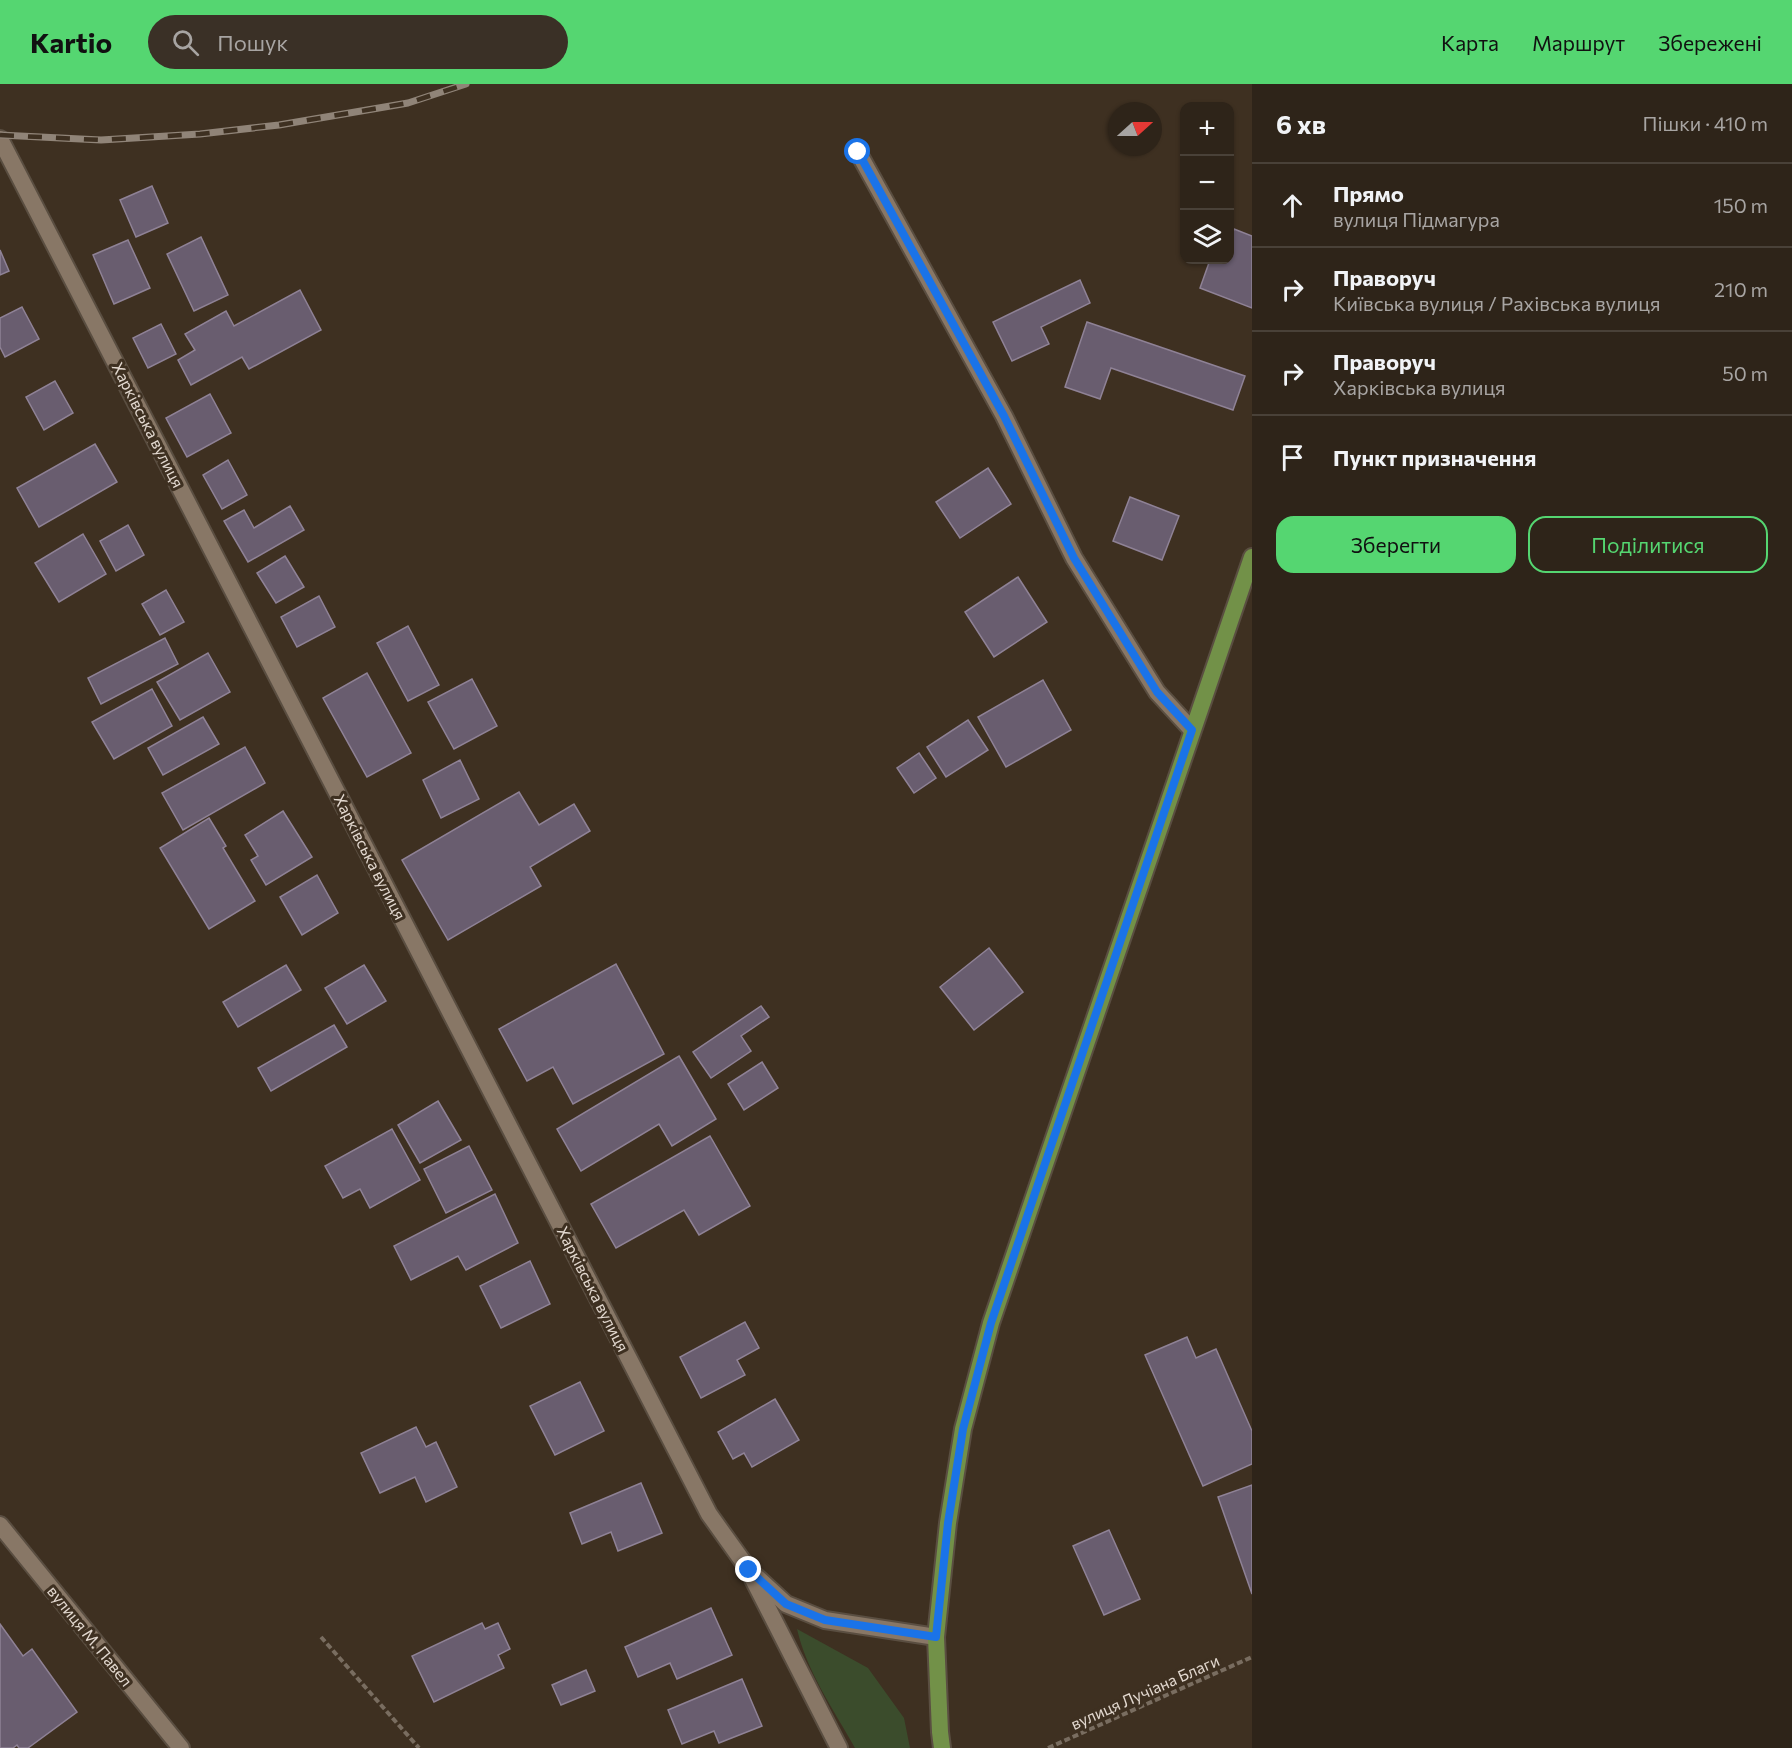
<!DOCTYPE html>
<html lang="uk">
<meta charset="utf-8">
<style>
body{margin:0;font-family:Commissioner,sans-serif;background:#3a3026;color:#f1f3f6}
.controls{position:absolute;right:18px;top:18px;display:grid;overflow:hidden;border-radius:12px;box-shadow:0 2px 4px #0004}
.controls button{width:54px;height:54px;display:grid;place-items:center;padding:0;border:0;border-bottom:2px solid #494138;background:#2e2419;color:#f1f3f6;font:30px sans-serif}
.compass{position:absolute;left:1108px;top:18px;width:54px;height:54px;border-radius:50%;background:#2e2419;box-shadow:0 2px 4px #0004;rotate:69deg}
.stop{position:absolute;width:18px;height:18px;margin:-14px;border:4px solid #1a73e8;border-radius:50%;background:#fff}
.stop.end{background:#1a73e8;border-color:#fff;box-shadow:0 2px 6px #0008}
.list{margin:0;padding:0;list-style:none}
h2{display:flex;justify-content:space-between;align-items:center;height:78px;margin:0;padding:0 24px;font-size:26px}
h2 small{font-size:20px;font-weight:400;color:#a7a4a2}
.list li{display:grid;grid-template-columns:39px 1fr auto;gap:18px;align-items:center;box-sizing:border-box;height:84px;padding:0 24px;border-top:2px solid #494138}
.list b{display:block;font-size:22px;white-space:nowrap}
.list p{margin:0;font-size:20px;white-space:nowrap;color:#a7a4a2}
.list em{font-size:20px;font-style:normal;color:#a7a4a2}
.actions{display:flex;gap:12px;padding:18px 24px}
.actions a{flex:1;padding:14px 0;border:2px solid #55d671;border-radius:18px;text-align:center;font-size:21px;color:#55d671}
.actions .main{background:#55d671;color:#111}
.icon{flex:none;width:33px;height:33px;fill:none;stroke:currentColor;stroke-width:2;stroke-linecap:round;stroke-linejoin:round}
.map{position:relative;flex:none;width:1252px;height:1664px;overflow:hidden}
header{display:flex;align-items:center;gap:36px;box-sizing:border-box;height:84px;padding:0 30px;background:#55d671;color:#111}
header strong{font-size:28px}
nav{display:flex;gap:33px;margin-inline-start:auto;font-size:21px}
.search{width:420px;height:54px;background:#3a3026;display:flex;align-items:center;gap:15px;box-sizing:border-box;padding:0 21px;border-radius:33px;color:#a7a4a2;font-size:22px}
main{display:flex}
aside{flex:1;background:#2e2419}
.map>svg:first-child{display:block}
.grass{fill:#3b4c2c}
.building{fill:#695d6f;stroke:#8f8296;stroke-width:1.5}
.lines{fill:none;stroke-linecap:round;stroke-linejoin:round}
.minor-casing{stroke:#5a4e41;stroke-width:20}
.tertiary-casing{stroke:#5a4e41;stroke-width:20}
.primary-casing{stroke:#5a4e41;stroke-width:20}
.path{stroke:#796d60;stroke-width:4;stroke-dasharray:6 3;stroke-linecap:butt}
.minor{stroke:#876;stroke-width:16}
.tertiary{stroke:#876;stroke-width:16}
.primary{stroke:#729148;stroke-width:16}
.rail-casing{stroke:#908478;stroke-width:7}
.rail{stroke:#3e3021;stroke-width:4.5;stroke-dasharray:14;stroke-linecap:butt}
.route{stroke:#1a73e8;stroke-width:8}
.labels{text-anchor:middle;stroke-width:6;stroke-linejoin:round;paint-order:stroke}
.street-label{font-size:16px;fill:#e3d9d0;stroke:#3e3021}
</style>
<header>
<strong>Kartio</strong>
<div class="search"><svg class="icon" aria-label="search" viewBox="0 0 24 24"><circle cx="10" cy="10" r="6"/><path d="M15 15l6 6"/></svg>Пошук</div>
<nav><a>Карта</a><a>Маршрут</a><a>Збережені</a></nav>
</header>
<main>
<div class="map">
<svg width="1252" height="1664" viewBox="0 0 1252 1664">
<rect width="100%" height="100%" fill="#3e3021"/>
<path class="grass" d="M797,1545L868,1584L904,1634L910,1664H855C834,1626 807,1588 797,1545Z"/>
<g class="building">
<polygon points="152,102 168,139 136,153 120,116"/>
<polygon points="1234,145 1252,152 1252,224 1200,204 1210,176 1230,176 1230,158"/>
<polygon points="201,153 228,211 194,227 167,170"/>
<polygon points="128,156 150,204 114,220 93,171"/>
<polygon points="0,166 9,187 0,191"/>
<polygon points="1080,196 1090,219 1041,243 1049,260 1012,277 993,238"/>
<polygon points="300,206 321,246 249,285 242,273 191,301 178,276 195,266 185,250 226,227 234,242"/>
<polygon points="22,223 39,255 5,273 0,263 0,234"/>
<polygon points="1087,238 1245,292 1233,326 1111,284 1100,315 1065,303"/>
<polygon points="161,240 176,270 148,284 133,254"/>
<polygon points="55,297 73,329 44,346 26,313"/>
<polygon points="210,310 231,349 187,373 166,334"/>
<polygon points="95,360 117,398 39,443 17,404"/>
<polygon points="228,376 247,411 222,425 203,391"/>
<polygon points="988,384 1011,420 960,454 936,418"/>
<polygon points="1130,413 1179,432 1162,476 1113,457"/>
<polygon points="290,422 304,446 248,478 224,437 244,426 254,444"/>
<polygon points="128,441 144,471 116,487 100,457"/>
<polygon points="83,450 106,490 59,518 35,479"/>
<polygon points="285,472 304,503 276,519 257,489"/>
<polygon points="1018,493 1047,538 994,573 965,528"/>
<polygon points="166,506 184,538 160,551 142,520"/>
<polygon points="319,512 335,543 297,563 281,533"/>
<polygon points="408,542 439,601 408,617 377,559"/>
<polygon points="165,554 178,580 101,620 88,594"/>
<polygon points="208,569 230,608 180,636 157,598"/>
<polygon points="367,589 411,669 367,693 323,614"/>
<polygon points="472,595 497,642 454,665 428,618"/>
<polygon points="1043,596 1071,646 1006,683 978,633"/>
<polygon points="152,605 172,642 114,675 92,638"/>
<polygon points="203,633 219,660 163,691 148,664"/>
<polygon points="968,636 988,666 946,693 927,663"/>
<polygon points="245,663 265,699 183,746 162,709"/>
<polygon points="919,669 936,694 914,709 897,684"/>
<polygon points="460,676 479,715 441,734 423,696"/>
<polygon points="519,708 539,741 574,720 590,747 530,783 541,802 448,856 402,776"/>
<polygon points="283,727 312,773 266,801 251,776 258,772 245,751"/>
<polygon points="209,734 226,762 223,764 255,817 209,845 160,764"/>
<polygon points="317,791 338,829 302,851 280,813"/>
<polygon points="989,864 1023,908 974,946 940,903"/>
<polygon points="616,880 664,970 573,1020 553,983 527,997 499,945"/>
<polygon points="286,881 301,906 238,943 223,918"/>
<polygon points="364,881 386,917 347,940 325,904"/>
<polygon points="761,922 769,933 741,952 751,967 711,994 693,968"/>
<polygon points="334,941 347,963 271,1007 258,984"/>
<polygon points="679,972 716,1035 672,1062 659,1040 581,1087 557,1045"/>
<polygon points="762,978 778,1004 744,1026 728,1000"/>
<polygon points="438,1017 461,1056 420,1079 398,1041"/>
<polygon points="392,1045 420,1096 370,1124 360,1105 343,1114 325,1082"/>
<polygon points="710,1052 750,1122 699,1151 684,1126 616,1164 591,1120"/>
<polygon points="469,1062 492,1106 446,1129 424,1085"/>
<polygon points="495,1110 518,1159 466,1186 458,1172 411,1196 394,1162"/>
<polygon points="530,1177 550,1220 501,1244 480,1202"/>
<polygon points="745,1238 759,1264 737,1276 745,1291 701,1314 680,1273"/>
<polygon points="1187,1253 1196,1274 1216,1265 1252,1347 1252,1380 1203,1402 1145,1271"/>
<polygon points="580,1298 604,1347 555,1371 530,1322"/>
<polygon points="775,1315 799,1356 752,1383 744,1369 733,1375 718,1348"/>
<polygon points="416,1343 426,1363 436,1358 457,1403 426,1418 415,1393 380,1409 361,1369"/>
<polygon points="641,1399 662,1449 618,1467 611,1448 582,1460 570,1429"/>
<polygon points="1252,1401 1252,1510 1218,1413"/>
<polygon points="1109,1446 1140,1515 1104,1531 1073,1462"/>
<polygon points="711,1524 732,1571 677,1595 670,1579 638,1593 625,1563"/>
<polygon points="482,1539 485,1545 498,1539 510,1565 498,1571 504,1584 434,1618 412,1572"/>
<polygon points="0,1540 23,1572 32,1565 77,1628 28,1664 19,1664 17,1661 13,1664 0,1664"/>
<polygon points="586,1586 595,1607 561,1621 552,1601"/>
<polygon points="742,1595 762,1642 719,1659 714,1647 682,1660 668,1626"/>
</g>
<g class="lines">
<g class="minor-casing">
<g id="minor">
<polyline points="858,68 1004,332 1074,474 1157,608 1192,646"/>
<polyline points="0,1441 181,1664"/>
</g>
</g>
<g class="tertiary-casing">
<g id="tertiary">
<polyline points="0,55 709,1430 749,1486 786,1520 825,1536 936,1553"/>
<polyline points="753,1495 839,1664"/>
</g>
</g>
<g class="primary-casing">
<polyline id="primary" points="942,1664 940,1648 936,1553 948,1439 963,1345 991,1239 1252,473"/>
</g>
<g class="path">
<polyline points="321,1553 419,1664"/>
<polyline points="1048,1664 1252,1573"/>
</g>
<use href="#minor" class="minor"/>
<use href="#tertiary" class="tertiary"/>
<use href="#primary" class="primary"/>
<g class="rail-casing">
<polyline id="rail" points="0,51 101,56 200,50 279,41 408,19 466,0"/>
</g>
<use href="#rail" class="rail"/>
</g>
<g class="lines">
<polyline class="route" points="749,1486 786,1520 825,1536 936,1553 948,1439 963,1345 991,1239 1192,646 1157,608 1074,474 1004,332 858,68"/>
</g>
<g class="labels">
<g class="street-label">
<text transform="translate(148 341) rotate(63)" y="6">Харківська вулиця</text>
<text transform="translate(370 773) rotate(63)" y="6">Харківська вулиця</text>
<text transform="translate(593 1205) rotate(63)" y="6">Харківська вулиця</text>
<text transform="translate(90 1552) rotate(51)" y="6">вулиця М. Павел</text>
<text transform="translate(1145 1608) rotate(-24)" y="6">вулиця Лучіана Благи</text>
</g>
</g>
</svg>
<div class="controls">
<button>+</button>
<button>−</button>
<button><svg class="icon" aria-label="layers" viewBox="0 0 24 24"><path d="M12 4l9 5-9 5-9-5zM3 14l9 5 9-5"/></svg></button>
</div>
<svg class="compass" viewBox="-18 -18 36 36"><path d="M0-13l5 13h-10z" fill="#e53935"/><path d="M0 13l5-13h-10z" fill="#a7a4a2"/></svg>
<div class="stop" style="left:858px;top:68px"></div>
<div class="stop end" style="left:749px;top:1486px"></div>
</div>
<aside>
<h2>6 хв<small>Пішки · 410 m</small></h2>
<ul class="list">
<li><svg class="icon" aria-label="ahead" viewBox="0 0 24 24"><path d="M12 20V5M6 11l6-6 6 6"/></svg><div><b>Прямо</b><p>вулиця Підмагура</p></div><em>150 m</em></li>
<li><svg class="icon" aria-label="right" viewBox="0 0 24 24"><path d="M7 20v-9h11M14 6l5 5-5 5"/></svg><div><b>Праворуч</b><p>Київська вулиця / Рахівська вулиця</p></div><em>210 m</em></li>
<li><svg class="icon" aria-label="right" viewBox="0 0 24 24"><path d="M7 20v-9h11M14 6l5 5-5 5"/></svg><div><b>Праворуч</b><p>Харківська вулиця</p></div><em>50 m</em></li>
<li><svg class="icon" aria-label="arrive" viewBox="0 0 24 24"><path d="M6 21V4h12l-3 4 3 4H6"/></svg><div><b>Пункт призначення</b></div></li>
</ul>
<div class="actions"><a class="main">Зберегти</a><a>Поділитися</a></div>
</aside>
</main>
